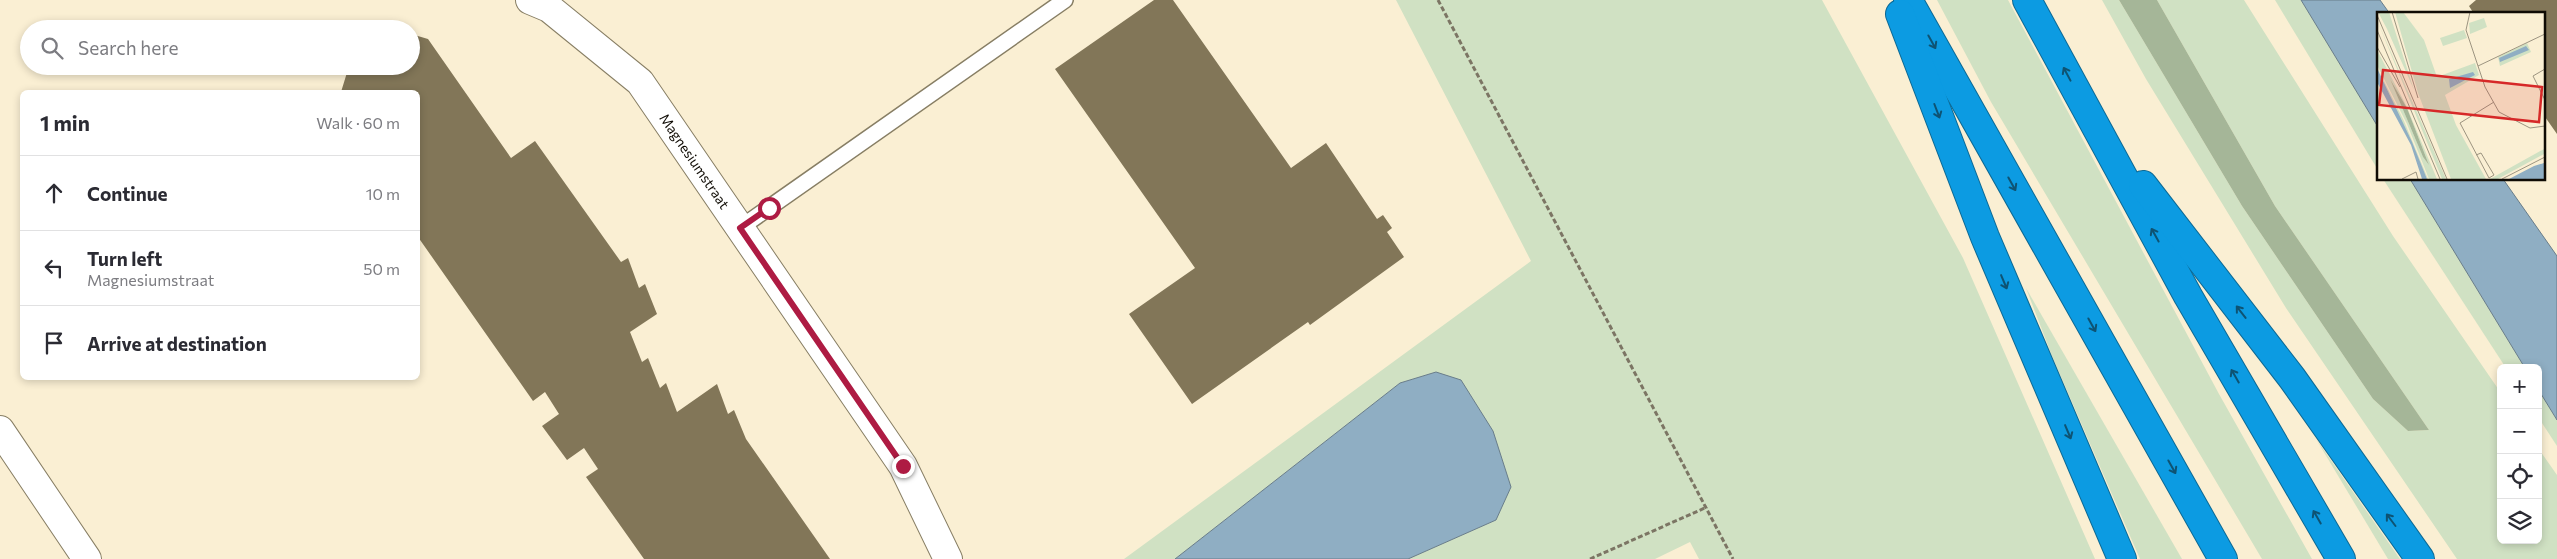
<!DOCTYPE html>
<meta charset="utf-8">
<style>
body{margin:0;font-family:Commissioner,sans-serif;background:#f7f7f7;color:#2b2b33}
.controls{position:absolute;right:15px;bottom:15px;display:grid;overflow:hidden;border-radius:8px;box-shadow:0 2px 8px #0003}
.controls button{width:45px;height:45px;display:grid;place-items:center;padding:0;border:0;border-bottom:1px solid #e1e1e2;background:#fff;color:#2b2b33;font:25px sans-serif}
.stop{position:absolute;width:15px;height:15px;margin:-11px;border:4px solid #ae1b43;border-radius:50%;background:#fff}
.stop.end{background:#ae1b43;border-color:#fff;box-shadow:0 1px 5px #0008}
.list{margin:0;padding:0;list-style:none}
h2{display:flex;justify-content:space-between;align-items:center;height:65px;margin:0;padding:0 20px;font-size:21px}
h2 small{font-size:16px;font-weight:400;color:#7c7c81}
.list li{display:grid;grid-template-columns:32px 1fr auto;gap:15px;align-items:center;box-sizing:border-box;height:75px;padding:0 20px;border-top:1px solid #e1e1e2}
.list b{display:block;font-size:19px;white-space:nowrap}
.list p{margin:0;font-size:16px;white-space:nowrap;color:#7c7c81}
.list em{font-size:16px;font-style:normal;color:#7c7c81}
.icon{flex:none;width:28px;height:28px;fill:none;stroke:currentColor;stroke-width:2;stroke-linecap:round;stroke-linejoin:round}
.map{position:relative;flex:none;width:2557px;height:559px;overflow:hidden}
.search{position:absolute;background:#fff;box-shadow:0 2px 8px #0003;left:20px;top:20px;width:400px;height:55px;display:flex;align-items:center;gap:12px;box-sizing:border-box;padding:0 18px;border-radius:28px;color:#7c7c81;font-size:19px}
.panel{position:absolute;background:#fff;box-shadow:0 2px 8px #0003;left:20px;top:90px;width:400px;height:290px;border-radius:8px}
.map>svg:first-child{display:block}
.green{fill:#d0e1c3}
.forest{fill:#a5b698}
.water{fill:#8faec3;stroke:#697d8a}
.building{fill:#827658}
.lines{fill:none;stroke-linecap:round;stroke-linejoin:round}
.lane-casing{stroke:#877e64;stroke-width:18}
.street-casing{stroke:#877e64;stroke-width:30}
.highway-casing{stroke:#0d6994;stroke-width:30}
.path{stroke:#7c7564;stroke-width:3;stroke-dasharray:5 2.5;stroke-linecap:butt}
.lane{stroke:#fff;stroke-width:15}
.street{stroke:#fff;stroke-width:28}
.highway{stroke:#0c9be2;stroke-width:28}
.oneway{stroke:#0e5373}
.route{stroke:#ae1b43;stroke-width:6}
.labels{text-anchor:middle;stroke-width:4.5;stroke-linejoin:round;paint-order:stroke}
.street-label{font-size:14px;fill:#0f0b04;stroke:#fff}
.inset-road{fill:none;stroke:#9c9480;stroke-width:1}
.view{fill:#d62828;fill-opacity:0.15;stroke:#d62828;stroke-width:2.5}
.inset-edge{fill:none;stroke:#0f0b04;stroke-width:2.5}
</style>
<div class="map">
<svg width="2557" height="559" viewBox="0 0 2557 559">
<rect width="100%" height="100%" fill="#faefd3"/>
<g class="green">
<polygon points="1396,0 1822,0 1963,258 2095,559 1699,559 1690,542 1655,559 1408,559 1496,520 1436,372 1400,383 1175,559 1124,559 1531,261"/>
<polygon points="1937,0 2008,0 2219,394 2312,559 2262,559 1991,102"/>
<polygon points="2102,0 2119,0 2242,206 2373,399 2408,431 2429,430 2275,206 2157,0 2244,0 2393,236 2501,393 2501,540 2538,540 2538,448 2557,475 2557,559 2457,559 2286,308 2146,79"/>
<polygon points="2275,0 2301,0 2378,127 2378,170"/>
<polygon points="2383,179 2410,179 2525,368 2506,368"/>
<polygon points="2026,288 2182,559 2140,559 2052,356"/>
<polygon points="2538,389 2557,420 2557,446 2538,417"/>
<polygon points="2316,439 2400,559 2388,559"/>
</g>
<polygon class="forest" points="2119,0 2157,0 2275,206 2429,430 2408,431 2373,399 2242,206"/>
<g class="water">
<polygon points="2301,0 2380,0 2390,14 2378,14 2378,127"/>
<polygon points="2410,179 2503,179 2557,256 2557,420 2538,389 2538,368 2525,368"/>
<polygon points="1436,372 1461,380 1493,431 1511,487 1496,520 1408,559 1175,559 1400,383"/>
</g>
<g class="building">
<polygon points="1154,0 1173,0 1291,168 1326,143 1377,219 1383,215 1392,228 1387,232 1404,257 1310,325 1308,322 1192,404 1129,314 1195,268 1055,69"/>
<polygon points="2476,0 2557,0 2557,134 2543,114 2543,14 2474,14 2469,6"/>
<polygon points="362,20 390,28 390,29 359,29"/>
<polygon points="411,34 428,39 511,158 535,141 621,262 628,258 639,288 645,284 657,314 630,332 642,362 648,358 660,388 666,383 677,412 717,384 728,414 734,410 746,439 830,559 644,559 586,477 598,469 584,448 567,460 542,426 559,414 545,392 533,401 418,237 418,92 341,92 349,66 411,66"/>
</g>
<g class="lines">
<g class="lane-casing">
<polyline id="lane" points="740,228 1065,0"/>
</g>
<g class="street-casing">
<g id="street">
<path id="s1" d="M530,0L549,8L640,82L903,466L948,559"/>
<polyline points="0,430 87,559"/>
</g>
</g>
<g class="highway-casing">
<g id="highway">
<polyline points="1908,0 2223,559"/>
<polyline points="2027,0 2188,296 2341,559"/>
<polyline points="1900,14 1985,237 2122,559"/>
<polyline points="2143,185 2292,378 2420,559"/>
</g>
</g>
<g class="path">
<polyline points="1438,0 1733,559"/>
<polyline points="1590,559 1707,507"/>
</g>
<use href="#lane" class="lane"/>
<use href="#street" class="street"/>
<use href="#highway" class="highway"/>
</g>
<defs><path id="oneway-shaft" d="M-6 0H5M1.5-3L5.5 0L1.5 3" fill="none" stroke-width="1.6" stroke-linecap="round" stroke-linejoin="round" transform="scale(1.25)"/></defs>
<g class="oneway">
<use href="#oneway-shaft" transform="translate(1932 42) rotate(61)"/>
<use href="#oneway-shaft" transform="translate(2067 74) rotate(-118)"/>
<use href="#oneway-shaft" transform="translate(1937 111) rotate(69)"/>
<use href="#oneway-shaft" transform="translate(2012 184) rotate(61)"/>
<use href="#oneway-shaft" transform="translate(2155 235) rotate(-119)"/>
<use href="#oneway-shaft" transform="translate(2004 282) rotate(67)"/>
<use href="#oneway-shaft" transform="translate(2241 312) rotate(-128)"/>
<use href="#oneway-shaft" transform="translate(2092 325) rotate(61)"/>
<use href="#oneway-shaft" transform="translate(2235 376) rotate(-120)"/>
<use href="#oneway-shaft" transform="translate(2068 432) rotate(67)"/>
<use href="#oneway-shaft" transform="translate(2172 467) rotate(61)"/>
<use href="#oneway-shaft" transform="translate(2317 517) rotate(-120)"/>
<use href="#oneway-shaft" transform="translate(2391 520) rotate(-127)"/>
</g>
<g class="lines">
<polyline class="route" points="769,208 740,228 903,466"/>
</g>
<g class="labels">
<g class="street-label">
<text dy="5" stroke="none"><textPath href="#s1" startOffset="234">Magnesiumstraat</textPath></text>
</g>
</g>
<g transform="translate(2377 12)">
<rect width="168" height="168" fill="#faefd3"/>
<path d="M1,0H12L37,78L10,17ZM18,0H26L47,28L60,65L98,51L102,63L68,83L79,113L109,167H74L41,81ZM107,6L110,15L93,22L92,11ZM0,8L69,167H65ZM87,18L90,26L66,34L63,26ZM150,31L154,40L123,54L121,45ZM0,38L28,91L60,167H52L30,112L0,53ZM13,67L30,96L52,153L46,145ZM0,55L27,109L51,167H50ZM167,137V142L121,167H113Z" fill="#d0e1c3" fill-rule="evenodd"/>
<path d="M13,67L30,96L52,153L46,145Z" fill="#a5b698"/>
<path d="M149,34L152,38L123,50L122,46ZM0,56L35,130L50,167H45L34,133L0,70ZM96,60L98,63L73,76L72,67ZM167,151V167H132L157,154Z" fill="#8faec3"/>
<path class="inset-road" d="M15,0L41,86M93,0L89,18L108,75L122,100L153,116L168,114M0,3L70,167M0,18L63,167M0,35L23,75M101,54L168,22M168,57L156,64L168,88M99,143L104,141L117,163L112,166L83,111L117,90M25,167L39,160L41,167M125,167L168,145"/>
<path class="view" d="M6,58L165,75L162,110L2,93Z"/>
<rect width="168" height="168" class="inset-edge"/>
</g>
</svg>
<div class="controls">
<button>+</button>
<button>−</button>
<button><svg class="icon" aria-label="locate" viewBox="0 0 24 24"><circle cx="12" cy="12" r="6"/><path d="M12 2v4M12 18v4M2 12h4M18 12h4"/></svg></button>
<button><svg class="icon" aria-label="layers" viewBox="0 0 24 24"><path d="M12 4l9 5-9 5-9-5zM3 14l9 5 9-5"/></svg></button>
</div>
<div class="stop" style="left:769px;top:208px"></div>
<div class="stop end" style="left:903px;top:466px"></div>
<div class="search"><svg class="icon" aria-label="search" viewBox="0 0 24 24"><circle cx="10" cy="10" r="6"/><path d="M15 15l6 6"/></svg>Search here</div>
<section class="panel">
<h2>1 min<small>Walk · 60 m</small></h2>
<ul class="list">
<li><svg class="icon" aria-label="ahead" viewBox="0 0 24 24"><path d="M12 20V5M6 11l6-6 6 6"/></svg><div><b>Continue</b></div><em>10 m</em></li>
<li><svg class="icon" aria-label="left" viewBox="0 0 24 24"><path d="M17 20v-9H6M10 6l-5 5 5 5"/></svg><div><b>Turn left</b><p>Magnesiumstraat</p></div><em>50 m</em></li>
<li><svg class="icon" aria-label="arrive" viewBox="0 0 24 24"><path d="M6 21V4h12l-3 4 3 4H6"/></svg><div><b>Arrive at destination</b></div></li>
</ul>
</section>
</div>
